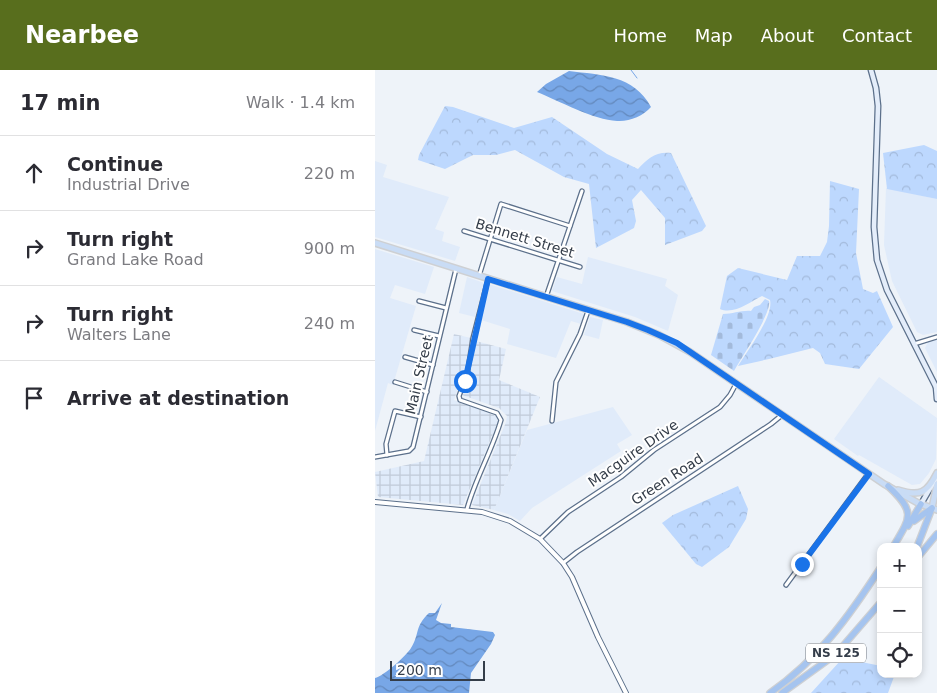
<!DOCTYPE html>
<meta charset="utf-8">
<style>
body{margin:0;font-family:"DejaVu Sans",sans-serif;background:#f7f7f7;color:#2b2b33}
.controls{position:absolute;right:15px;bottom:15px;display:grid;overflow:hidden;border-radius:10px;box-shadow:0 2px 8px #0003}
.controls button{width:45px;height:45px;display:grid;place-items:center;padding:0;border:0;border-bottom:1px solid #e1e1e2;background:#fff;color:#2b2b33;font:25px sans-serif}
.scale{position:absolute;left:15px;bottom:12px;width:95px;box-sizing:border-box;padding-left:5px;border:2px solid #343d49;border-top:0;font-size:14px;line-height:18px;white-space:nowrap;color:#343d49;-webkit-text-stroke:4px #fff;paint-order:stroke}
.stop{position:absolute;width:15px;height:15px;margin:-11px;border:4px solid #1a73e8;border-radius:50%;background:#fff}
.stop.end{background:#1a73e8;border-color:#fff;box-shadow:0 1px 5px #0008}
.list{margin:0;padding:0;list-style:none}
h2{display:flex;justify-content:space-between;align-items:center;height:65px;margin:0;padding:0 20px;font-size:21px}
h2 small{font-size:16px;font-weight:400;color:#7c7c81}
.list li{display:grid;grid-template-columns:32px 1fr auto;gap:15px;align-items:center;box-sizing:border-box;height:75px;padding:0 20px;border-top:1px solid #e1e1e2}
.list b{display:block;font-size:19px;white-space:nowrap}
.list p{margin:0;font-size:16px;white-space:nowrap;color:#7c7c81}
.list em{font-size:16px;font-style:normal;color:#7c7c81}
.icon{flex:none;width:28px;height:28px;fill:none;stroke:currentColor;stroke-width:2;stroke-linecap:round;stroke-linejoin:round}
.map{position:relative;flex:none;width:562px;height:623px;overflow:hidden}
header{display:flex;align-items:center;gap:30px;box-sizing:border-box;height:70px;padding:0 25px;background:#586e1d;color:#fff}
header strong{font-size:24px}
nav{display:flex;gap:28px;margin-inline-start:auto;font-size:18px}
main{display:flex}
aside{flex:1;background:#fff}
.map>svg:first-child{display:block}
.built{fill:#e0ebfa}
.industrial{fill:url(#industrial-grid)}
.forest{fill:url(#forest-crowns)}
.cemetery{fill:url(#cemetery-stones)}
.water{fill:url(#water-waves)}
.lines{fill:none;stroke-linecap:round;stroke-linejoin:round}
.stream{stroke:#78a7e7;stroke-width:1}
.minor-casing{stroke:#5c708b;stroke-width:5.5}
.tertiary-casing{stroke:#5c708b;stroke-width:6}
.secondary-casing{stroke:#5c708b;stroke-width:7}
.primary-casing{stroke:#ced0d3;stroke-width:8}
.motorway-casing{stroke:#ced0d3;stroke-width:8}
.minor{stroke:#fff;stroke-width:3}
.tertiary{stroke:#fff;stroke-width:4}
.secondary{stroke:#e4edfa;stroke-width:4.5}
.primary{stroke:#c9dcf5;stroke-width:5}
.motorway{stroke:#a5c4ef;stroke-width:5.5}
.route{stroke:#1a73e8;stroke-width:6}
.labels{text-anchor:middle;stroke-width:4;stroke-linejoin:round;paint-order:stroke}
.shield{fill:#fff;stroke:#717780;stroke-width:1}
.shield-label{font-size:12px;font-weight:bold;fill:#343d49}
.street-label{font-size:14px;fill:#343d49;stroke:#fff}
</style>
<header>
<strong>Nearbee</strong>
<nav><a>Home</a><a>Map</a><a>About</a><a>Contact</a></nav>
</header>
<main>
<aside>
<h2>17 min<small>Walk · 1.4 km</small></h2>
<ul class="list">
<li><svg class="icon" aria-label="ahead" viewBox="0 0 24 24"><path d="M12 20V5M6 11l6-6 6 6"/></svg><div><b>Continue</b><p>Industrial Drive</p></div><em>220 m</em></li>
<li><svg class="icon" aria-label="right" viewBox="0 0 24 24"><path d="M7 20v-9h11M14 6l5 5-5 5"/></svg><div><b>Turn right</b><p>Grand Lake Road</p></div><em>900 m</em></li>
<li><svg class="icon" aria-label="right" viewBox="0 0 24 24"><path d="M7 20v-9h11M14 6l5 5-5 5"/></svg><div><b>Turn right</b><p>Walters Lane</p></div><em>240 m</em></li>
<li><svg class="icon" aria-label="arrive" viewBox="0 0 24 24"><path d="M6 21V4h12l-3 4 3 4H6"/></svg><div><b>Arrive at destination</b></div></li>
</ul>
</aside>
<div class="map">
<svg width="562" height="623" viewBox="0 0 562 623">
<defs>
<pattern id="industrial-grid" width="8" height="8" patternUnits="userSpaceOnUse" patternTransform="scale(1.25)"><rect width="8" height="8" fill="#e0ebfa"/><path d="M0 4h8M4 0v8" fill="none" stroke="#c1cad8"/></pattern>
<pattern id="forest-crowns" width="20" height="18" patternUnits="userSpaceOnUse" patternTransform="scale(1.25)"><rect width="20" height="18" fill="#bdd8fe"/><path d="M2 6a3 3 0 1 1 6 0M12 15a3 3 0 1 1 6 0" fill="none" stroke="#a3badb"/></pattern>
<pattern id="cemetery-stones" width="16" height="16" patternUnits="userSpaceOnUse" patternTransform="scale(1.25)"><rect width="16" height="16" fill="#bdd8fe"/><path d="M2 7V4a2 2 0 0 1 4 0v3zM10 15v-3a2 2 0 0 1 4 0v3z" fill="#a3badb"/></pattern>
<pattern id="water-waves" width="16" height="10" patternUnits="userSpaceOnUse" patternTransform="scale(1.25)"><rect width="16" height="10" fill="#78a7e7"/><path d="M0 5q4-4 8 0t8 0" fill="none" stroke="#6389bd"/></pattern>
</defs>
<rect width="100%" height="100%" fill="#eef3f9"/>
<g class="built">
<polygon points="0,91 12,95 8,107 74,127 60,159 69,162 67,171 85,177 80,191 0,167"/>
<polygon points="511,118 562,129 562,262 548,265 542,262 517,211 509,175"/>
<polygon points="0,179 59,197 50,224 20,215 15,228 41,236 18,315 13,313 0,361"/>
<polygon points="213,187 292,209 290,216 303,225 293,261 260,247 177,221 182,207 207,214"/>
<polygon points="92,207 109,213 100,247 84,243"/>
<polygon points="114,214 209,244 206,254 196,251 181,288 132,274 135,259 106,250"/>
<polygon points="215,247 228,250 224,269 209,265"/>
<polygon points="562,269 562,302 550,278 554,270"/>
<polygon points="504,307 562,348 561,389 554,403 545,414 537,415 484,385 483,386 459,369"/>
<polygon points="238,337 257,365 242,374 246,381 157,438 145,451 133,444 119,440 152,360"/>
</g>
<g class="industrial">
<polygon points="79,264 96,268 89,302 79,330 121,346 123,352 88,435 3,427 0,402 49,391"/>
<polygon points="101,271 131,279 124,310 165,327 119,440 97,435 131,352 132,346 124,338 87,325 95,303"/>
</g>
<g class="forest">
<path d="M70,36L78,37L139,58L177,47L232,84L263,99C272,89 281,81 296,83L331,156L327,161L290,175V148L266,120L257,130L261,151L259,158L221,178L214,114L189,107L140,80L121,85H98L70,99L43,90L44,85Z"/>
<polygon points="549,75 562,81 562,129 512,119 508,83"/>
<path d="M455,111L484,119L481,183L488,219L498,223L502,221L518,257L484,299L450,294L445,283L438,278L394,289L363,296C372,281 399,246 395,230L387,226C375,232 359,245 345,239L352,206L363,198L412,210L422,186H445L452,172L454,156Z"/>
<polygon points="363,416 373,439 371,449 354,477 327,497 321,494 287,453 298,445"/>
<polygon points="472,589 506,596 506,604 520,604 513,623 436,623 466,590"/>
</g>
<path class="cemetery" d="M390,229L394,231C397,243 366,288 359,301L336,285L348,244C358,244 367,240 376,241L379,237L385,235Z"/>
<g class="water">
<path d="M194,1C226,5 259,5 276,37C268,46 254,52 242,51C219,50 184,31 162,22L171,14Z"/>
<path d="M67,533L61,550L66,553L76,554V557L118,562L120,565L116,574L96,603L94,623H0V608C9,606 31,586 36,578C45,564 39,557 54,543H60Z"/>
</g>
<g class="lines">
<polyline class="stream" points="256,0 262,8"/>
<g class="minor-casing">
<g id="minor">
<polyline points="89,161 205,197"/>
<polyline points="104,206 126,134 195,156"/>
<polyline points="171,227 207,121"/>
<polyline points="44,231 71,238"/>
<polyline points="39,260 64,266"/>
<polyline points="539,274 562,267"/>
<polyline points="30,287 58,295"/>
<polyline points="20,312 52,322"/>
<polyline points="177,351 181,312 205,264 213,241"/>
<polyline points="12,385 11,374 20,341 46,347"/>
<polyline points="0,387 34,381 38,377 81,199"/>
<path d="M92,439C100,409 117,381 126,350L122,343L85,330L84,326L92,305L98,268L113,209"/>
<polyline points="165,469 193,442 246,407 279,380 345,337 355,325 361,314"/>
<polyline points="188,493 202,482 396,354 407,345"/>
<polyline points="411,515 493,404"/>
</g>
</g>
<g class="tertiary-casing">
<polyline id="tertiary" points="0,432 107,442 135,451 165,469 188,493 197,507 223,567 251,623"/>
</g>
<g class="secondary-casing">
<g id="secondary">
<polyline points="496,0 501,18 503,36 499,157 502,190 512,220 562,319"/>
<polyline points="561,317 562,329"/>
<polyline points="546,434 561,408"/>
</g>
</g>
<g class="primary-casing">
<g id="primary">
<polyline points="0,173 252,252 284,265 315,282 509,414 543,433 562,440"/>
<path d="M523,420C545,427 552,423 562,403"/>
<polyline points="557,438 562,414"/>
</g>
</g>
<g class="motorway-casing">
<g id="motorway">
<path d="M513,416C541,442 536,447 518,477"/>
<polyline points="539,451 557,438"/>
<polyline points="533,456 546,434"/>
<polyline points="542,477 557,438"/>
<polyline points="543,487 562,464"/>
<path d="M395,623C443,590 475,545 506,497"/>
<polyline points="407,623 461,584 506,532"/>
</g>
</g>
<use href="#minor" class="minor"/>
<use href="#tertiary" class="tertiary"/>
<use href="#secondary" class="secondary"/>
<use href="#primary" class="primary"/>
<use href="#motorway" class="motorway"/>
</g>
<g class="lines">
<polyline class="route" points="90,311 113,209 252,252 273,260 302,273 494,404 427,494"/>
</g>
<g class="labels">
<rect class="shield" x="431" y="573.5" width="60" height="19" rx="4"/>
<g class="shield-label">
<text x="461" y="587">NS 125</text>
</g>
<g class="street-label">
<text transform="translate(150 168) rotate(17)" y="5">Bennett Street</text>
<text transform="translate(44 305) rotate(-77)" y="5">Main Street</text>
<text transform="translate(258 383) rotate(-35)" y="5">Macguire Drive</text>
<text transform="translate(292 409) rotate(-33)" y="5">Green Road</text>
</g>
</g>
</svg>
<div class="controls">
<button>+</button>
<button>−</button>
<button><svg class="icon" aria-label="locate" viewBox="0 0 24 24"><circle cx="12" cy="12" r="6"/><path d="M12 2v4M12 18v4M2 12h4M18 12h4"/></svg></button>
</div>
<div class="scale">200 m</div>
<div class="stop" style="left:90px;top:311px"></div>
<div class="stop end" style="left:427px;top:494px"></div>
</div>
</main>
